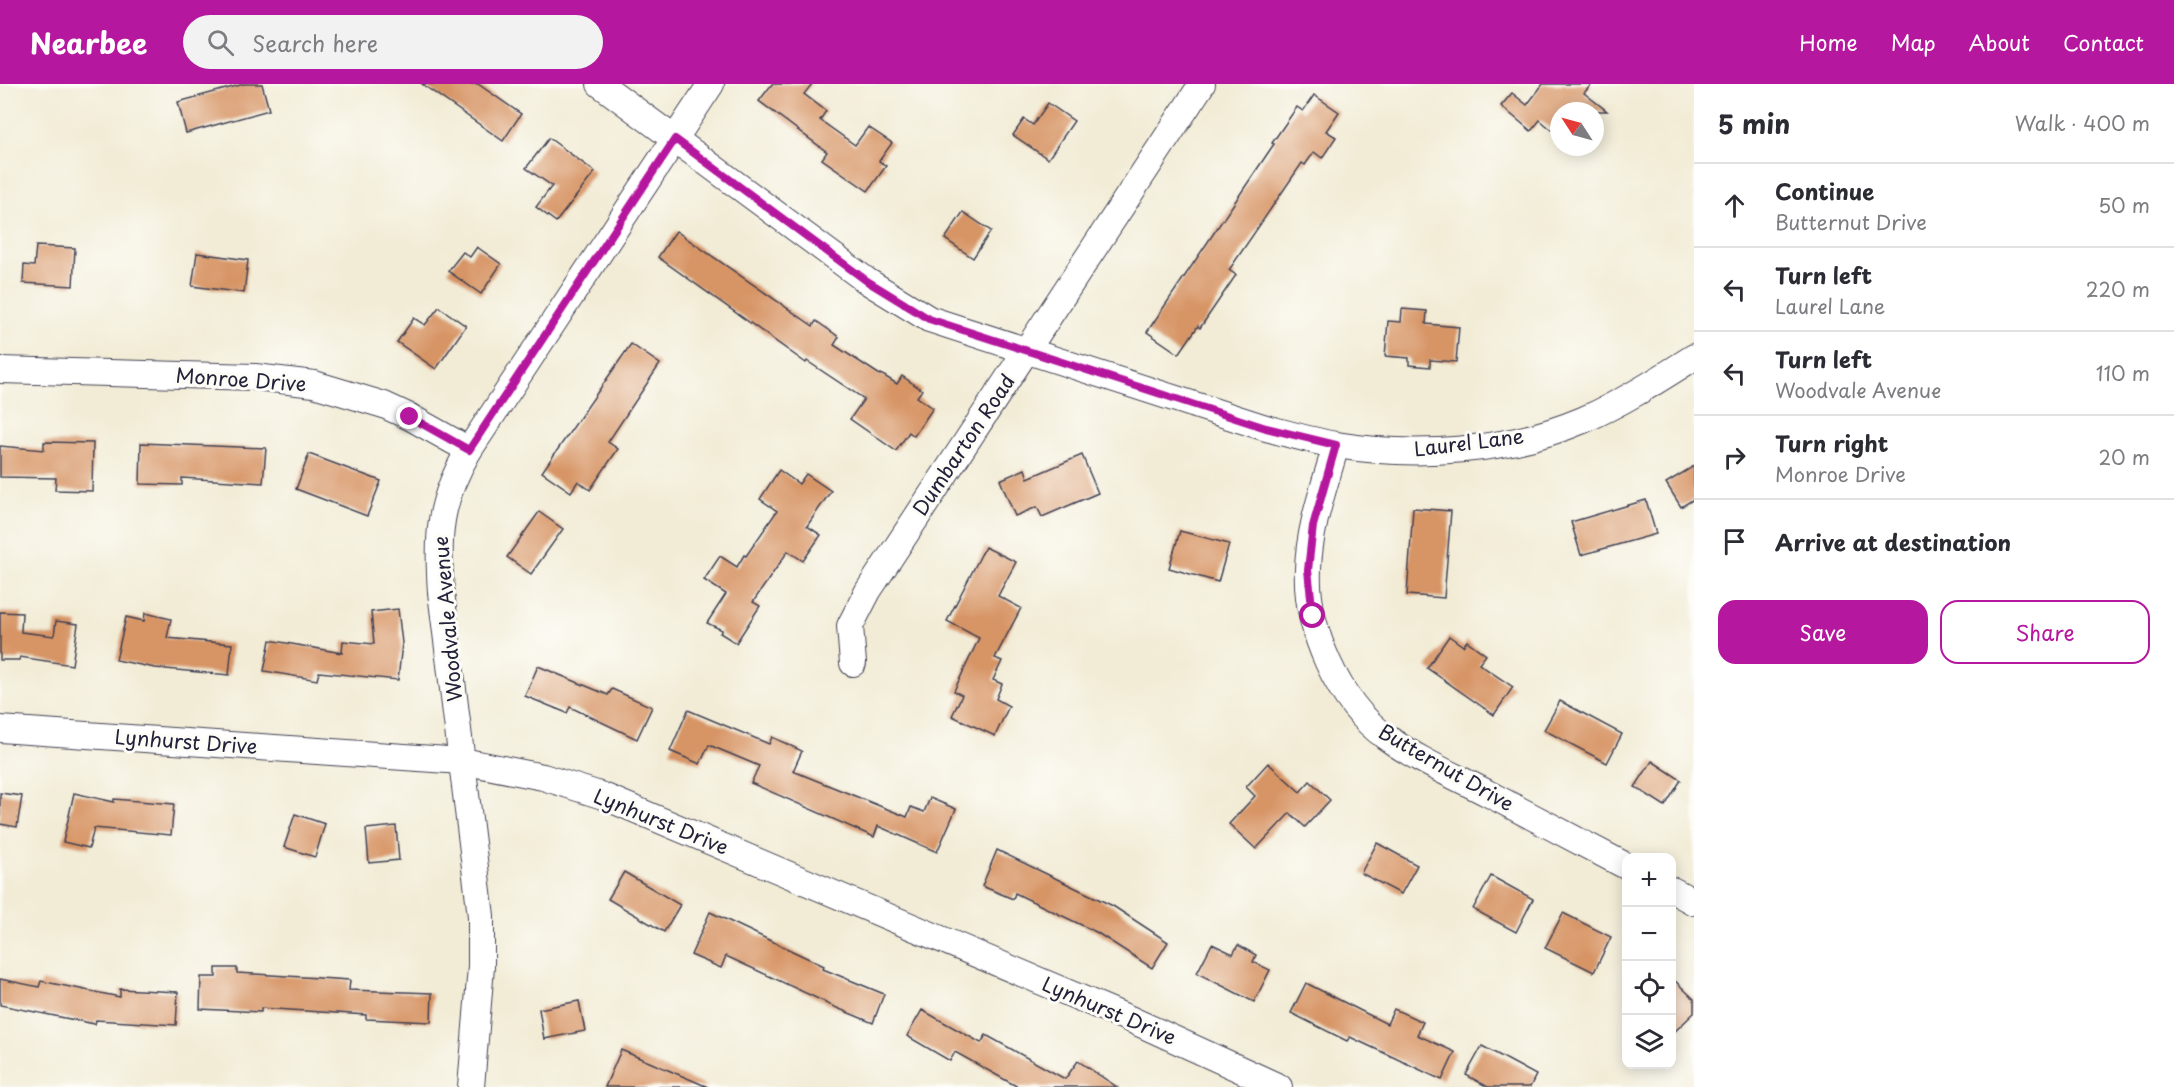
<!DOCTYPE html>
<meta charset="utf-8">
<style>
body{margin:0;font-family:"Playpen Sans",sans-serif;background:#f2f2f3;color:#2b2b33}
.controls{position:absolute;right:18px;bottom:18px;display:grid;overflow:hidden;border-radius:12px;box-shadow:0 3px 15px #0003}
.controls button{width:54px;height:54px;display:grid;place-items:center;padding:0;border:0;border-bottom:2px solid #e1e1e2;background:#fff;color:#2b2b33;font:30px sans-serif}
.compass{position:absolute;left:1550px;top:18px;width:54px;height:54px;border-radius:50%;background:#fff;box-shadow:0 3px 15px #0003;rotate:306deg}
.stop{position:absolute;width:18px;height:18px;margin:-14px;border:4px solid #b5179e;border-radius:50%;background:#fff}
.stop.end{background:#b5179e;border-color:#fff;box-shadow:0 2px 6px #0008}
.list{margin:0;padding:0;list-style:none}
h2{display:flex;justify-content:space-between;align-items:center;height:78px;margin:0;padding:0 24px;font-size:26px}
h2 small{font-size:20px;font-weight:400;color:#7c7c81}
.list li{display:grid;grid-template-columns:39px 1fr auto;gap:18px;align-items:center;box-sizing:border-box;height:84px;padding:0 24px;border-top:2px solid #e1e1e2}
.list b{display:block;font-size:22px;white-space:nowrap}
.list p{margin:0;font-size:20px;white-space:nowrap;color:#7c7c81}
.list em{font-size:20px;font-style:normal;color:#7c7c81}
.actions{display:flex;gap:12px;padding:18px 24px}
.actions a{flex:1;padding:14px 0;border:2px solid #b5179e;border-radius:18px;text-align:center;font-size:21px;color:#b5179e}
.actions .main{background:#b5179e;color:#fff}
.icon{flex:none;width:33px;height:33px;fill:none;stroke:currentColor;stroke-width:2;stroke-linecap:round;stroke-linejoin:round}
.map{position:relative;flex:none;width:1694px;height:1003px;overflow:hidden}
header{display:flex;align-items:center;gap:36px;box-sizing:border-box;height:84px;padding:0 30px;background:#b5179e;color:#fff}
header strong{font-size:28px}
nav{display:flex;gap:33px;margin-inline-start:auto;font-size:21px}
.search{width:420px;height:54px;background:#f2f2f3;display:flex;align-items:center;gap:15px;box-sizing:border-box;padding:0 21px;border-radius:33px;color:#7c7c81;font-size:22px}
main{display:flex}
aside{flex:1;background:#fff}
.map>svg:first-child{display:block}
.building{fill:#d79465}
.lines{fill:none;stroke-linecap:round;stroke-linejoin:round}
.minor-casing{stroke:#414052;stroke-width:28}
.minor{stroke:#fff;stroke-width:26}
.route{stroke:#b5179e;stroke-width:8}
.labels{text-anchor:middle;stroke-width:6;stroke-linejoin:round;paint-order:stroke}
.street-label{font-size:20px;fill:#22223b;stroke:#fdfcf7}
</style>
<header>
<strong>Nearbee</strong>
<div class="search"><svg class="icon" aria-label="search" viewBox="0 0 24 24"><circle cx="10" cy="10" r="6"/><path d="M15 15l6 6"/></svg>Search here</div>
<nav><a>Home</a><a>Map</a><a>About</a><a>Contact</a></nav>
</header>
<main>
<div class="map">
<svg width="1694" height="1003" viewBox="0 0 1694 1003">
<rect width="100%" height="100%" fill="#fdfcf7"/>
<filter id="ink" filterUnits="userSpaceOnUse"><feTurbulence type="fractalNoise" baseFrequency=".0167" numOctaves="2"/><feDisplacementMap in="SourceGraphic" scale="12" xChannelSelector="R" yChannelSelector="G"/><feConvolveMatrix kernelMatrix="1 2 1 2 8 2 1 2 1" color-interpolation-filters="sRGB"/></filter>
<filter id="wash" filterUnits="userSpaceOnUse"><feTurbulence type="fractalNoise" baseFrequency=".008" numOctaves="4" result="noise"/><feDisplacementMap in="SourceGraphic" scale="24" xChannelSelector="R" yChannelSelector="G"/><feGaussianBlur stdDeviation="1.35" result="paint"/><feColorMatrix in="noise" values="0 0 0 0 0 0 0 0 0 0 0 0 0 0 0 0 0 1.4 0 .05"/><feComposite in="paint" operator="in"/></filter>
<g filter="url(#wash)">
<rect width="100%" height="100%" fill="#f2ecd6"/>
<g id="blocks">
<g class="building">
<polygon points="244,0 262,0 269,26 186,49 178,18"/>
<polygon points="422,0 478,0 521,30 503,57"/>
<polygon points="772,0 812,0 804,10 826,27 820,36 855,61 868,43 892,59 879,77 886,82 868,107 822,75 827,68 759,17"/>
<polygon points="1543,0 1592,0 1584,9 1607,27 1559,27 1559,52 1540,36 1531,47 1501,22 1512,9 1527,21"/>
<polygon points="1314,11 1339,28 1326,47 1336,53 1322,74 1314,68 1305,81 1302,79 1229,186 1236,191 1200,244 1198,242 1179,270 1147,248 1274,60 1272,59 1297,23 1303,27"/>
<polygon points="1048,19 1074,37 1048,75 1013,51 1024,35 1033,41"/>
<polygon points="549,54 595,88 556,138 536,123 552,102 526,84"/>
<polygon points="963,128 991,147 973,174 945,155"/>
<polygon points="676,147 813,242 816,237 839,253 834,261 880,291 881,290 897,300 902,292 922,306 917,313 933,324 914,352 909,348 896,367 850,335 864,315 807,277 806,279 658,173"/>
<polygon points="36,162 75,164 73,202 23,199 24,181 34,182"/>
<polygon points="477,163 501,180 481,210 448,187 463,168 470,173"/>
<polygon points="197,169 248,176 244,209 192,202"/>
<polygon points="439,223 466,242 436,285 397,258 414,234 425,241"/>
<polygon points="1402,225 1427,227 1426,240 1459,243 1456,278 1430,276 1430,283 1409,281 1409,274 1385,272 1388,237 1401,238"/>
<polygon points="631,260 660,280 608,358 618,365 590,406 578,397 571,408 542,388"/>
<polygon points="44,358 93,359 92,407 55,406 56,394 0,393 0,362 44,366"/>
<polygon points="141,359 266,364 263,399 182,394 182,401 140,400"/>
<polygon points="309,370 381,397 367,432 296,405"/>
<polygon points="1082,371 1098,409 1042,433 1037,423 1015,432 1000,396 1025,385 1028,394"/>
<polygon points="1694,382 1694,415 1681,423 1666,399"/>
<polygon points="779,386 799,400 806,390 831,407 807,442 821,451 803,477 788,467 753,518 760,522 736,559 720,549 722,546 707,539 726,510 704,496 720,472 737,483 744,471 746,472 777,427 760,415"/>
<polygon points="1646,416 1656,450 1581,471 1571,438"/>
<polygon points="1413,424 1451,427 1444,514 1407,511"/>
<polygon points="539,428 563,445 531,490 507,473"/>
<polygon points="1180,447 1229,460 1218,498 1169,484"/>
<polygon points="985,463 1016,478 998,512 1021,524 995,574 1002,577 993,596 1002,600 996,615 1009,622 995,652 952,632 962,611 954,607 979,554 947,537"/>
<polygon points="398,525 402,559 398,596 319,588 317,596 264,587 270,556 342,569 343,557 374,560 371,528"/>
<polygon points="0,528 22,529 21,548 54,552 56,537 78,540 72,581 20,573 19,576 0,576"/>
<polygon points="145,529 171,535 167,554 232,560 229,591 155,584 116,576 126,533 144,537"/>
<polygon points="1449,552 1463,562 1467,557 1486,571 1479,580 1513,603 1494,631 1427,584"/>
<polygon points="538,582 608,611 612,605 652,623 637,655 570,623 567,629 525,612"/>
<polygon points="1560,617 1622,650 1607,679 1544,646"/>
<polygon points="688,626 769,660 772,653 802,667 793,687 907,733 911,723 924,728 930,714 956,725 937,768 878,742 874,753 751,699 759,682 709,661 700,680 670,667"/>
<polygon points="1652,677 1681,696 1665,722 1635,703"/>
<polygon points="1268,679 1300,708 1310,697 1330,716 1305,743 1290,729 1256,765 1229,740 1255,712 1246,703"/>
<polygon points="0,709 22,712 17,743 0,740"/>
<polygon points="74,709 114,718 114,715 174,720 171,751 94,744 89,764 63,758"/>
<polygon points="295,730 325,740 315,773 284,763"/>
<polygon points="396,742 399,776 369,779 366,745"/>
<polygon points="1377,759 1417,781 1401,810 1361,789"/>
<polygon points="997,766 1113,822 1168,858 1152,884 1096,848 1015,809 1013,815 982,802"/>
<polygon points="624,788 680,821 664,848 608,815"/>
<polygon points="1491,792 1533,815 1516,848 1473,825"/>
<polygon points="710,828 824,882 823,885 884,910 873,939 825,919 825,918 726,872 721,884 691,871"/>
<polygon points="1563,829 1611,853 1594,888 1545,864"/>
<polygon points="1212,860 1233,870 1238,861 1256,871 1253,878 1270,886 1254,918 1197,889"/>
<polygon points="216,884 237,884 237,889 350,896 349,906 432,909 431,938 366,935 366,931 261,924 261,928 200,925 201,893 216,893"/>
<polygon points="1671,893 1694,915 1694,929 1671,951"/>
<polygon points="0,895 39,903 41,897 120,913 120,905 178,908 176,941 96,936 95,940 0,921"/>
<polygon points="1306,899 1387,940 1394,925 1423,938 1417,951 1455,968 1442,996 1350,953 1347,957 1291,929"/>
<polygon points="579,917 585,947 544,955 539,925"/>
<polygon points="922,926 981,959 986,951 1065,995 1078,977 1117,1003 1018,1003 955,968 950,977 907,952"/>
<polygon points="1482,962 1536,991 1530,1003 1488,1003 1466,991"/>
<polygon points="621,966 708,1003 605,1003"/>
</g>
</g>
</g>
<g filter="url(#ink)">
<use href="#blocks" fill-opacity="0" stroke="#414052" stroke-width="1.5"/>
<g class="lines">
<g class="minor-casing">
<g id="minor">
<path d="M600,0L867,197L929,235L1266,344C1289,350 1313,357 1336,361C1417,374 1507,368 1583,336C1622,319 1658,296 1694,273"/>
<polyline points="0,286 255,293 314,300 384,321 410,333 469,366"/>
<path d="M1336,361C1325,401 1309,443 1308,485C1305,543 1338,619 1386,653C1417,676 1455,692 1489,710C1535,734 1581,758 1626,782"/>
<polyline points="853,579 850,542 868,507 1202,0"/>
<polyline points="0,645 462,677 543,693 603,712 1132,936 1279,1003"/>
<polyline points="1672,806 1694,818"/>
<path d="M471,1003L481,883V832L441,508C437,450 439,417 469,366L711,0"/>
</g>
</g>
<use href="#minor" class="minor"/>
</g>
</g>
<g class="lines" filter="url(#ink)">
<polyline class="route" points="410,333 469,366 675,55 867,197 929,235 1266,344 1336,361 1313,442 1308,486 1313,532"/>
</g>
<g class="labels">
<g class="street-label">
<text transform="translate(241 296) rotate(4)" y="7">Monroe Drive</text>
<text transform="translate(1469 359) rotate(-7)" y="7">Laurel Lane</text>
<text transform="translate(964 361) rotate(-56)" y="7">Dumbarton Road</text>
<text transform="translate(448 535) rotate(-95)" y="7">Woodvale Avenue</text>
<text transform="translate(186 658) rotate(4)" y="7">Lynhurst Drive</text>
<text transform="translate(1446 684) rotate(30)" y="7">Butternut Drive</text>
<text transform="translate(661 738) rotate(22)" y="7">Lynhurst Drive</text>
<text transform="translate(1109 927) rotate(23)" y="7">Lynhurst Drive</text>
</g>
</g>
</svg>
<div class="controls">
<button>+</button>
<button>−</button>
<button><svg class="icon" aria-label="locate" viewBox="0 0 24 24"><circle cx="12" cy="12" r="6"/><path d="M12 2v4M12 18v4M2 12h4M18 12h4"/></svg></button>
<button><svg class="icon" aria-label="layers" viewBox="0 0 24 24"><path d="M12 4l9 5-9 5-9-5zM3 14l9 5 9-5"/></svg></button>
</div>
<svg class="compass" viewBox="-18 -18 36 36"><path d="M0-13l5 13h-10z" fill="#e53935"/><path d="M0 13l5-13h-10z" fill="#7c7c81"/></svg>
<div class="stop" style="left:1313px;top:532px"></div>
<div class="stop end" style="left:410px;top:333px"></div>
</div>
<aside>
<h2>5 min<small>Walk · 400 m</small></h2>
<ul class="list">
<li><svg class="icon" aria-label="ahead" viewBox="0 0 24 24"><path d="M12 20V5M6 11l6-6 6 6"/></svg><div><b>Continue</b><p>Butternut Drive</p></div><em>50 m</em></li>
<li><svg class="icon" aria-label="left" viewBox="0 0 24 24"><path d="M17 20v-9H6M10 6l-5 5 5 5"/></svg><div><b>Turn left</b><p>Laurel Lane</p></div><em>220 m</em></li>
<li><svg class="icon" aria-label="left" viewBox="0 0 24 24"><path d="M17 20v-9H6M10 6l-5 5 5 5"/></svg><div><b>Turn left</b><p>Woodvale Avenue</p></div><em>110 m</em></li>
<li><svg class="icon" aria-label="right" viewBox="0 0 24 24"><path d="M7 20v-9h11M14 6l5 5-5 5"/></svg><div><b>Turn right</b><p>Monroe Drive</p></div><em>20 m</em></li>
<li><svg class="icon" aria-label="arrive" viewBox="0 0 24 24"><path d="M6 21V4h12l-3 4 3 4H6"/></svg><div><b>Arrive at destination</b></div></li>
</ul>
<div class="actions"><a class="main">Save</a><a>Share</a></div>
</aside>
</main>
